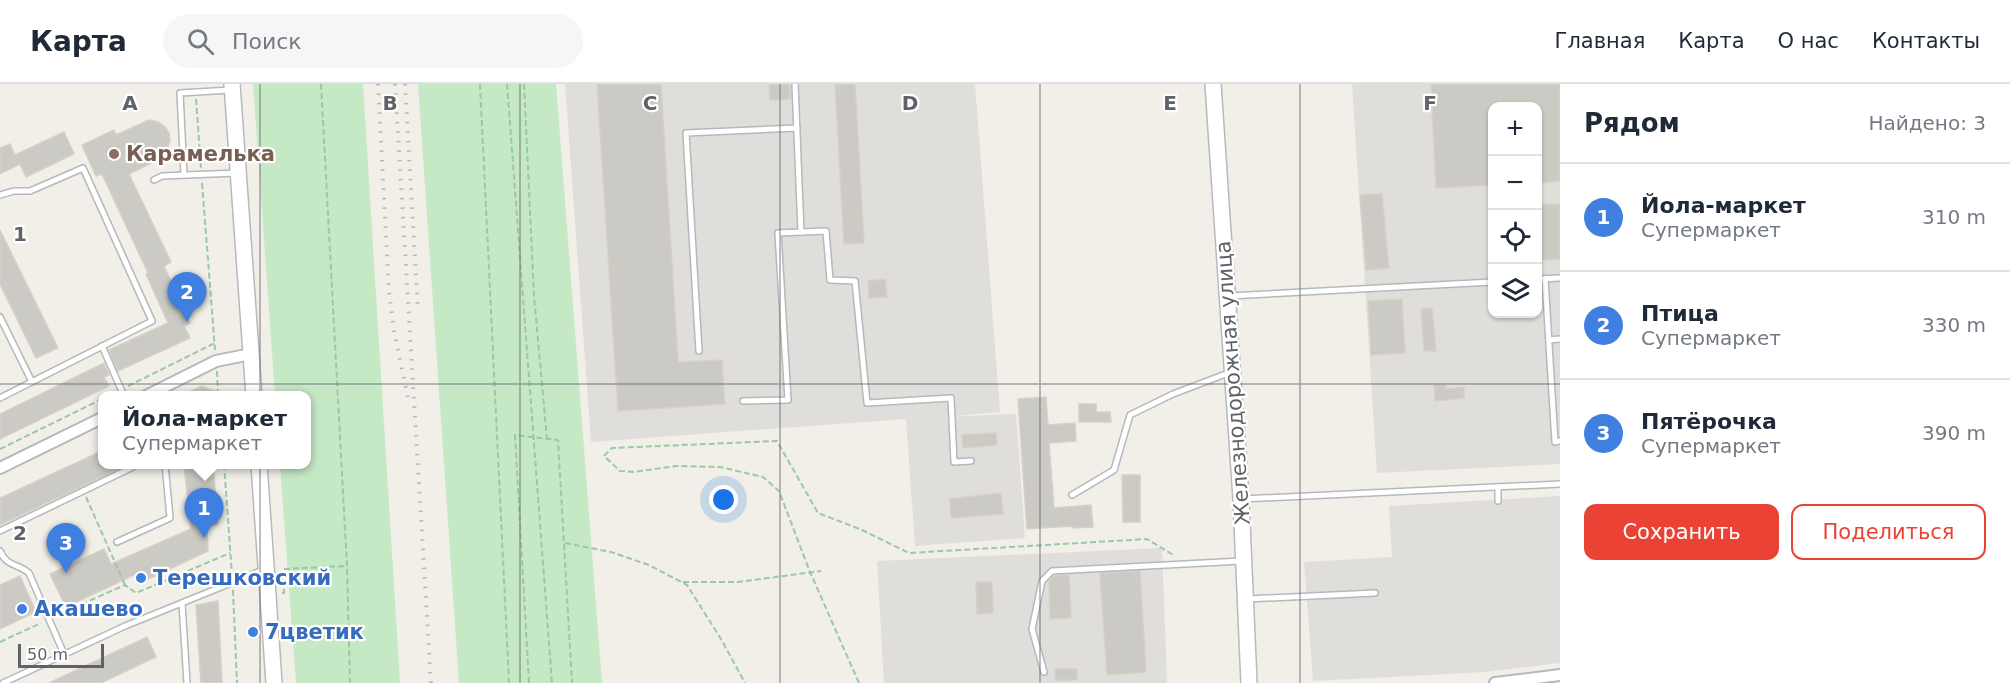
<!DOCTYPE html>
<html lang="ru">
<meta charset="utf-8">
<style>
body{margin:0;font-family:"DejaVu Sans",sans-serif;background:#f6f6f7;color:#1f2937}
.controls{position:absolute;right:18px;top:18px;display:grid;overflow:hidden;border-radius:12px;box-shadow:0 2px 4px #0004}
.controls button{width:54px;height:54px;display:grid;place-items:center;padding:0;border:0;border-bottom:2px solid #e0e1e3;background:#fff;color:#1f2937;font:30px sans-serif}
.scale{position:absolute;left:18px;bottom:15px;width:86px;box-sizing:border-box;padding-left:6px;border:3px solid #5f6368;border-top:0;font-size:16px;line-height:21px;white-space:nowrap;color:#5f6368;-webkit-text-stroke:4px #fff;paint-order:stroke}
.you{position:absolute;left:724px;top:416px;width:21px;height:21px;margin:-15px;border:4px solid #fff;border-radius:50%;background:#1a73e8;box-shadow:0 0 0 9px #1a73e833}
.badge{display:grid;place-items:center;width:39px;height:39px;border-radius:50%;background:#ea4335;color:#fff;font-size:20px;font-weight:700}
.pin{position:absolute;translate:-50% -50px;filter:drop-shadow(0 2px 3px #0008)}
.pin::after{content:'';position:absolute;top:32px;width:21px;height:18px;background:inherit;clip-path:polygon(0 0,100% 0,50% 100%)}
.popup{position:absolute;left:98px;top:307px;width:213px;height:78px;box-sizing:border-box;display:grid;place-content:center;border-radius:12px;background:#fff;filter:drop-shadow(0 2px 4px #0005);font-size:20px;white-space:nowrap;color:#747a83}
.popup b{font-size:22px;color:#1f2937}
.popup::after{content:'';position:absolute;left:50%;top:100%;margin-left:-12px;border:12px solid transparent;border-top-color:#fff}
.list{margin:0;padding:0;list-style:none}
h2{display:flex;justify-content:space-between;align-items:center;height:78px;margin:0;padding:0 24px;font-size:26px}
h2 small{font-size:20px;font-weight:400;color:#747a83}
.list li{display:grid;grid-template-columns:39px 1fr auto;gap:18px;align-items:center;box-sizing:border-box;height:108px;padding:0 24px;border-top:2px solid #e0e1e3}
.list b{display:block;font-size:22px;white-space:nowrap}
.list p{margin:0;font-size:20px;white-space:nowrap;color:#747a83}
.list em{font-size:20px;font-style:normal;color:#747a83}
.actions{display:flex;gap:12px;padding:18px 24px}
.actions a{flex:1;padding:14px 0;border:2px solid #ea4335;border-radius:12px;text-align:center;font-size:21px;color:#ea4335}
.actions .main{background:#ea4335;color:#fff}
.icon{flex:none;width:33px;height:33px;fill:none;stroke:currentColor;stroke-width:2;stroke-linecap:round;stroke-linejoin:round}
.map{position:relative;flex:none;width:1560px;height:599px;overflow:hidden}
header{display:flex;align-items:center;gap:36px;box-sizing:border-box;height:84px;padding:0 30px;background:#fff;border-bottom:2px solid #e0e1e3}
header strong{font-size:28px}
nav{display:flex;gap:33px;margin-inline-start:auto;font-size:21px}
.search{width:420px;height:54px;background:#f6f6f7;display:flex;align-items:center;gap:15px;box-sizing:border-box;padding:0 21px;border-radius:33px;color:#747a83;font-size:22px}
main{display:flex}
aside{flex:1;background:#fff}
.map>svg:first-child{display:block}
.industrial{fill:#e0deda;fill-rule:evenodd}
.green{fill:#c5e8c5}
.building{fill:#cccac5;stroke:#d6d1c6;stroke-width:1.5}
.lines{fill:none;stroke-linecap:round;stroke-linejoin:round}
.lane-casing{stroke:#b5b8bc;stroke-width:8}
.street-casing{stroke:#b5b8bc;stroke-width:14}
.secondary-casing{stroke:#b6babf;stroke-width:18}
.path{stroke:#9cc7a9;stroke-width:2;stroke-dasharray:6 3;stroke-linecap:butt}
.lane{stroke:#fff;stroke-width:5}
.street{stroke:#fff;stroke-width:10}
.secondary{stroke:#fff;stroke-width:15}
.rail{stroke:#b6b7b8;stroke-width:4;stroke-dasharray:1.5 8;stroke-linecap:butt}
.grid{fill:none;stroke:#5f6368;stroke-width:1.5;stroke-opacity:0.55}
.education-dot{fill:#8d6e63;stroke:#fff;stroke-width:2}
.shop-dot{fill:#3f7fe0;stroke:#fff;stroke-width:2}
.labels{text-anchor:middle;stroke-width:4.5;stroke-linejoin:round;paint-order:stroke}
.education-label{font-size:21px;font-weight:bold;fill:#785e54;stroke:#fff;text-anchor:start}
.street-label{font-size:21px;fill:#5f6368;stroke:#fff}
.shop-label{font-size:21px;font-weight:bold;fill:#366cbe;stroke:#fff;text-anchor:start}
.grid-label{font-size:20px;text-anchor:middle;font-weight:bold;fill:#5f6368;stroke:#fff;stroke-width:4.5;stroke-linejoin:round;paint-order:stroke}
</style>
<header>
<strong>Карта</strong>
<div class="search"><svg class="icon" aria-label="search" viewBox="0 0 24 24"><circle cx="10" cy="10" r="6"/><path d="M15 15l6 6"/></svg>Поиск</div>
<nav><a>Главная</a><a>Карта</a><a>О нас</a><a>Контакты</a></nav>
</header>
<main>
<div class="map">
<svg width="1560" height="599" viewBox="0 0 1560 599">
<rect width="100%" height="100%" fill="#f1efe8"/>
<g class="industrial">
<polygon points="565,0 975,0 1000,328 944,333 1016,330 1025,454 915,462 906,335 591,358"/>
<path d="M1352,0H1560V380L1377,389ZM1492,22H1538V230H1492Z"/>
<polygon points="1560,412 1560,579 1485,588 1313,597 1304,478 1392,473 1389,422"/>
<polygon points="1162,464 1167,599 884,599 877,477"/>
</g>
<g class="green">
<polygon points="253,0 363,0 400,599 296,599 280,381 306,380 306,312 275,311"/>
<polygon points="418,0 556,0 602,599 459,599"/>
</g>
<g class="building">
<polygon points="597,0 661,0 678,278 722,276 725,320 618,327"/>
<polygon points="769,0 790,0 790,15 770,16"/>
<polygon points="835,0 855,0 864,159 844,160"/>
<polygon points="1431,0 1560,0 1560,97 1538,99 1538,22 1492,22 1492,101 1436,104"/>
<polygon points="149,36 158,38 165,43 169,49 170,57 166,67 168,71 129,90 171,178 164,182 190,239 184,242 190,254 118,287 109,266 168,239 146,190 148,189 102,90 96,92 82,61 114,46 116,51"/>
<polygon points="64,48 74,70 26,93 20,80 0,90 0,64 10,60 15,71"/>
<polygon points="1382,110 1389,184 1366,186 1360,111"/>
<polygon points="1560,120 1560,175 1538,176 1538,121"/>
<polygon points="0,146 58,264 36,274 0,200"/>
<polygon points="885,195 887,213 869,214 868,197"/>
<polygon points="1402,215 1405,269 1371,271 1368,217"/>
<polygon points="1432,224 1436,267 1424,267 1421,225"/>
<polygon points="104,279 109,291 104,293 109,302 0,355 0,330"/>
<polygon points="1446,300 1446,305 1464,303 1464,314 1435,317 1434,301"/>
<polygon points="202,302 225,311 224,312 181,312"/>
<polygon points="1046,313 1048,341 1075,339 1076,357 1049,359 1054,424 1091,421 1093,443 1072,444 1072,442 1027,445 1018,315"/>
<polygon points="1079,320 1096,320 1096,328 1110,328 1111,338 1079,338"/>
<polygon points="996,349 997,361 963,364 962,351"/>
<polygon points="102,367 102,381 127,381 0,441 0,414"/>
<polygon points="184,381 213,381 218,440 207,443 208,467 138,500 134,491 66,523 50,490 104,465 111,480 191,445"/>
<polygon points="1122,391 1140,391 1140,438 1123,438"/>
<polygon points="1001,409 1003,430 951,434 950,415"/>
<polygon points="1140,487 1146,588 1107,591 1100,489"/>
<polygon points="1069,491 1071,534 1050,535 1049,497 1054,492"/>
<polygon points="20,492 36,528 0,545 0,501"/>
<polygon points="976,498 992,498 993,529 977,530"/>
<polygon points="218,517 222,599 201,599 196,521"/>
<polygon points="147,553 156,573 101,599 49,599"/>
<polygon points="1055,585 1077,585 1077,596 1056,596"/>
</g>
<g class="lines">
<g class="lane-casing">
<g id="lane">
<polyline points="795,0 801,148"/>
<polyline points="184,91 180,9 231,6"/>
<polyline points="154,96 162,92 237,89"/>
<polyline points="0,111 14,107 30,107 83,84 152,237 0,314"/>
<polyline points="1538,195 1560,194"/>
<polyline points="1545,195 1555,358 1560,357"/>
<polyline points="1229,212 1492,198"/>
<polyline points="0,233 32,298"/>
<polyline points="1549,256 1560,255"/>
<polyline points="102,262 124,312"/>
<polyline points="699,267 686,49 797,44"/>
<polyline points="743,317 788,316 778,149 826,147 830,196 855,197 867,319 951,314 954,378 971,377"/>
<polyline points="1498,403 1498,417"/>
<polyline points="1072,411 1114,386 1130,331 1173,310 1231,288"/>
<polyline points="1242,415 1560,400"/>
<polyline points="0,447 133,383 132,380"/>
<polyline points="117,458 170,434 165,380"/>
<path d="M0,467C7,483 17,479 29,489L64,570"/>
<polyline points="1247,515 1375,509"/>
<polyline points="182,519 187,599"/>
<polyline points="1044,588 1032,545 1042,497 1052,487 1242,477"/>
<polyline points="3,599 125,542 263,486"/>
</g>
</g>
<g class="street-casing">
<g id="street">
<polyline points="146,312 216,277 251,270"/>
<polyline points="0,384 102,334"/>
<polyline points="1495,599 1560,591"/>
</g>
</g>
<g class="secondary-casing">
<g id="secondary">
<polyline points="232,0 254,312"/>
<polyline points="1213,0 1241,415 1249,599"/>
<polyline points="259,380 274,599"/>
</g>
</g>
<g class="path">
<polyline points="321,0 347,482 350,599"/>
<polyline points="480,0 509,599"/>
<polyline points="507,0 552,599"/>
<polyline points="524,0 534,212 547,355"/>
<polyline points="196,15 201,84"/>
<polyline points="202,99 215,266"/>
<polyline points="217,287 218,312"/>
<polyline points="128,302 215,259"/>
<polyline points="109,312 115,308"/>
<polyline points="0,365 102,315"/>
<polyline points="224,380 232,491"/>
<polyline points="86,413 125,501"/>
<polyline points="565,459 611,468 649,481 687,501 721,555 745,599"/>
<polyline points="683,498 738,498 821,487"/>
<polyline points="233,506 237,599"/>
<polyline points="282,509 284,509 283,485 347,482"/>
<polyline points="57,531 125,501 136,509 230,469"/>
<polyline points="0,558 41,539"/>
<polyline points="529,599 515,351 558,356 572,599"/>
<polyline points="859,599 810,488 779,407 763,393 720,383 676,382 634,388 620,387 604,372 612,364 777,357 818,429 862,446 909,469 1147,455 1175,472"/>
</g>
<use href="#lane" class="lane"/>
<use href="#street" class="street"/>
<use href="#secondary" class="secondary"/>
<g class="rail">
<polyline points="378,0 389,208 394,247 408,314"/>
<polyline points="395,0 431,599"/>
<polyline points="405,0 418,226"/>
</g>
</g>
<path class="grid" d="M260,0V599M520,0V599M780,0V599M1040,0V599M1300,0V599M0,300H1560"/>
<circle class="education-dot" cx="114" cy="70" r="6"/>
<g class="shop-dot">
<circle cx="141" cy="494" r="6"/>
<circle cx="22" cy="525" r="6"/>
<circle cx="253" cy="548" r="6"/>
</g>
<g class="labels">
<g class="education-label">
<text x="126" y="77">Карамелька</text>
</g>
<g class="street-label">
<text transform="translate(1233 299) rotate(-94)" y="7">Железнодорожная улица</text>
</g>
<g class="shop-label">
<text x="153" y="501">Терешковский</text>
<text x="34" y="532">Акашево</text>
<text x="265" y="555">7цветик</text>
</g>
</g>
<g class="grid-label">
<text x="130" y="26">A</text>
<text x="390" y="26">B</text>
<text x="650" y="26">C</text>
<text x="910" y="26">D</text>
<text x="1170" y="26">E</text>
<text x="1430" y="26">F</text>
<text x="20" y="157">1</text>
<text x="20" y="456">2</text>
</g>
</svg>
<div class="controls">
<button>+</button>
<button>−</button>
<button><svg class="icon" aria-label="locate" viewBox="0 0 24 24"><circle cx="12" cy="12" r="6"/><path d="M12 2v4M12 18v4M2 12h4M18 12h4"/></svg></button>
<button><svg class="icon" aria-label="layers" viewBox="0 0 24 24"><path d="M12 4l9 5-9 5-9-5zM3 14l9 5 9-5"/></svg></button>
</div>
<div class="scale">50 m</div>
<div class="you"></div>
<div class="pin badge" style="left:204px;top:454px;background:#3f7fe0">1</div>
<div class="popup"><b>Йола-маркет</b>Супермаркет</div>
<div class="pin badge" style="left:187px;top:238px;background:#3f7fe0">2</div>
<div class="pin badge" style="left:66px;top:489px;background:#3f7fe0">3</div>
</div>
<aside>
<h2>Рядом<small>Найдено: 3</small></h2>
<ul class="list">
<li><span class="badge" style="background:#3f7fe0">1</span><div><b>Йола-маркет</b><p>Супермаркет</p></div><em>310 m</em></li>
<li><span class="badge" style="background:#3f7fe0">2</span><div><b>Птица</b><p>Супермаркет</p></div><em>330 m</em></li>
<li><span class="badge" style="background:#3f7fe0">3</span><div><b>Пятёрочка</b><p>Супермаркет</p></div><em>390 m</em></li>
</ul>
<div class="actions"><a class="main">Сохранить</a><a>Поделиться</a></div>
</aside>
</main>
